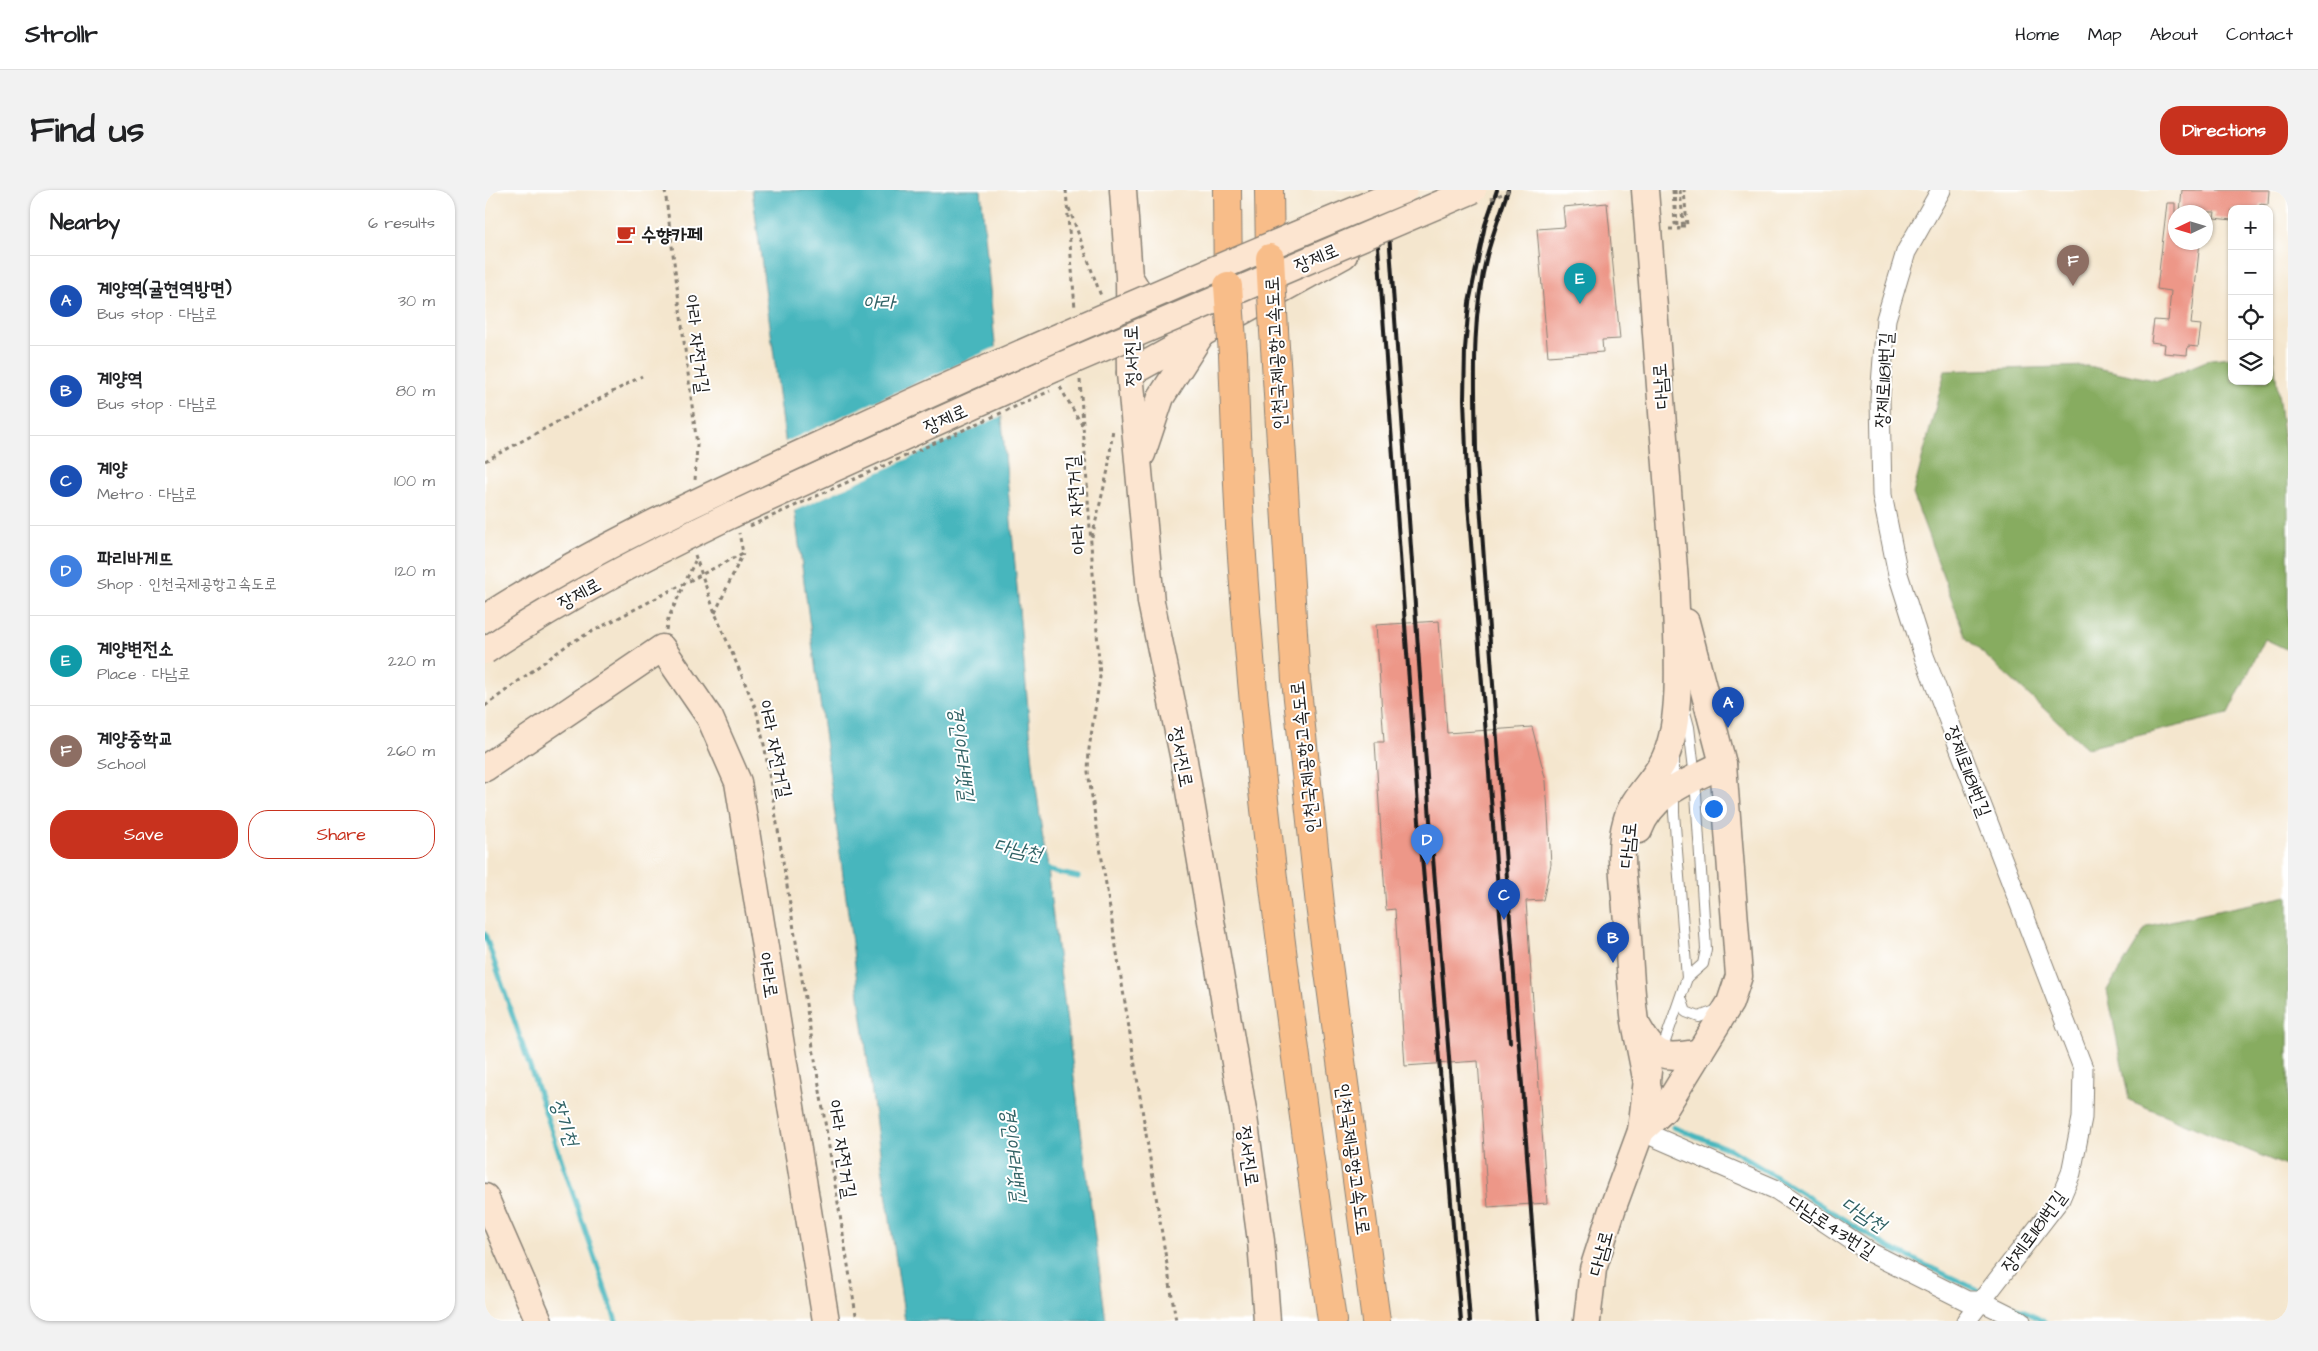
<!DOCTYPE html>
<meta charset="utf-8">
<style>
body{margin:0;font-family:"Architects Daughter","Poor Story",sans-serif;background:#f2f2f2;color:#202124}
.controls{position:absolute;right:15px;top:15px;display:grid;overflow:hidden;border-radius:10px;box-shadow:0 1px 4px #0004}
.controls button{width:45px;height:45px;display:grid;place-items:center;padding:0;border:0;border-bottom:1px solid #e0e0e0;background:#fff;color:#202124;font:25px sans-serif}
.compass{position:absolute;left:1683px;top:15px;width:45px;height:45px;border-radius:50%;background:#fff;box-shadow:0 1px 4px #0004;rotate:266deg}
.you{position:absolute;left:1228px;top:618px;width:18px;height:18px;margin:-12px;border:4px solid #fff;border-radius:50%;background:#1a73e8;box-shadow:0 0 0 8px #1a73e833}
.badge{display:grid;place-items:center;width:32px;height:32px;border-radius:50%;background:#c8321e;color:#fff;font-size:16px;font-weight:700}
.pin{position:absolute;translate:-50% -41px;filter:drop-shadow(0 1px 2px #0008)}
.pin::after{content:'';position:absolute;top:26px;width:18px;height:15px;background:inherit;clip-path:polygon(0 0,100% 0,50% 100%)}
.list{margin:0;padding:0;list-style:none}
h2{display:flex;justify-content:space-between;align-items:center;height:65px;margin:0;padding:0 20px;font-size:21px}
h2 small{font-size:16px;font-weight:400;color:#757577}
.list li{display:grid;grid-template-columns:32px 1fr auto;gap:15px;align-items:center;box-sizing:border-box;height:90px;padding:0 20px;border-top:1px solid #e0e0e0}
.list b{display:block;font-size:19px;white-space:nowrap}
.list p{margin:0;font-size:16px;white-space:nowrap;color:#757577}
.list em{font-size:16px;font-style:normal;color:#757577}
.actions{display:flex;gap:10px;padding:15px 20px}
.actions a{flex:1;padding:11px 0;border:1px solid #c8321e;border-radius:20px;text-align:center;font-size:18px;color:#c8321e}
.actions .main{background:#c8321e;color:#fff}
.icon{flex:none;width:28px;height:28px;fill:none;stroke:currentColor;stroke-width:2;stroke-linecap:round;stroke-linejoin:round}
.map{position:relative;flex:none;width:1803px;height:1131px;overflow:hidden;border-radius:20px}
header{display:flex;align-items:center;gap:30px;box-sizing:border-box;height:70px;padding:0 25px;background:#fff;border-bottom:1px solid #e0e0e0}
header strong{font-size:24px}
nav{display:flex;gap:28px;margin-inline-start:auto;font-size:18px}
.intro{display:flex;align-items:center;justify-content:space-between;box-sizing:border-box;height:120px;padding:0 30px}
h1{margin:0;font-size:35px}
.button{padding:12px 22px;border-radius:20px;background:#c8321e;color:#fff;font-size:18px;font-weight:700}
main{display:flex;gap:30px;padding:0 30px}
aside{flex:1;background:#fff;border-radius:20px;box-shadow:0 1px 4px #0004}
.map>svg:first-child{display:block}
.forest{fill:#87ac61;stroke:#52643e}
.water{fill:#46b6bd;stroke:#31696c}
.pier{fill:#f4e6ce}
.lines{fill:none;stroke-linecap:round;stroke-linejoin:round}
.stream{stroke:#46b6bd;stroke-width:5}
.building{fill:#ed9788}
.lane-casing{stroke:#888175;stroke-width:12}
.street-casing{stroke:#888175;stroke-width:21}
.secondary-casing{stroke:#888175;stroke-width:29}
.highway-casing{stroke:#888175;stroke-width:30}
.path{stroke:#888175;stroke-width:3;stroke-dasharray:4 4;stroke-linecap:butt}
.lane{stroke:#fff;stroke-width:10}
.street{stroke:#fff;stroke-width:19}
.secondary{stroke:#fce5d0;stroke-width:26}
.highway{stroke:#f8bd89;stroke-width:28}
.rail{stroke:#1c1c1c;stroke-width:4}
.secondary-bridge-casing{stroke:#888175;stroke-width:29;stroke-linecap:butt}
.highway-bridge-casing{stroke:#888175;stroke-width:30;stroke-linecap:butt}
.path-bridge{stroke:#888175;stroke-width:3;stroke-dasharray:4 4;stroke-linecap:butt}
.secondary-bridge{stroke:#fce5d0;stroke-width:26}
.highway-bridge{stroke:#f8bd89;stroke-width:28}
.labels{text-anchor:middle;stroke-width:4;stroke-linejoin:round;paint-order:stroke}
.poi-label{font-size:19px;font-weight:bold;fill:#1c1c1c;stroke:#fff;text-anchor:start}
.street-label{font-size:19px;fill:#1c1c1c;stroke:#fff}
.water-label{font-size:20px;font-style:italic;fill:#2f6164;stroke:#fff}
</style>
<header>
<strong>Strollr</strong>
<nav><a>Home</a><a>Map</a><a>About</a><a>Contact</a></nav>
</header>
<div class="intro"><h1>Find us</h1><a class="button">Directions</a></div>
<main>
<aside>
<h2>Nearby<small>6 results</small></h2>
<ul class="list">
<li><span class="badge" style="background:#1a4fb4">A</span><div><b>계양역(귤현역방면)</b><p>Bus stop · 다남로</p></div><em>30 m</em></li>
<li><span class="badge" style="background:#1a4fb4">B</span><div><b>계양역</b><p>Bus stop · 다남로</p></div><em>80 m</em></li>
<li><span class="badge" style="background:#1a4fb4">C</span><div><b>계양</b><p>Metro · 다남로</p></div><em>100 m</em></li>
<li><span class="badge" style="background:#3f7fe0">D</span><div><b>파리바게뜨</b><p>Shop · 인천국제공항고속도로</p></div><em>120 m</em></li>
<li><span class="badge" style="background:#0f9aa8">E</span><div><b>계양변전소</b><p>Place · 다남로</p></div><em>220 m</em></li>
<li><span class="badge" style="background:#8d6e63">F</span><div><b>계양중학교</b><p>School</p></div><em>260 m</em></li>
</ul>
<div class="actions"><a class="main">Save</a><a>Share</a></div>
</aside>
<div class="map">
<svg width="1803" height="1131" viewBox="0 0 1803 1131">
<rect width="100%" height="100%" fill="#fff"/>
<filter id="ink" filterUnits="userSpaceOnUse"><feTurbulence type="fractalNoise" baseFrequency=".02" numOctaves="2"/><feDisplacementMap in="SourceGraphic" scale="10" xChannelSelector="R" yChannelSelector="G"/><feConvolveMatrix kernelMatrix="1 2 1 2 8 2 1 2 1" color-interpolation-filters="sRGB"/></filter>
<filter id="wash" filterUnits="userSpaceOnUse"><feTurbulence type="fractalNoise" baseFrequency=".0096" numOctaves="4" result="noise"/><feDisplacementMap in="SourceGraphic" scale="20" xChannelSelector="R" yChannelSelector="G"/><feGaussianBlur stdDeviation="1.12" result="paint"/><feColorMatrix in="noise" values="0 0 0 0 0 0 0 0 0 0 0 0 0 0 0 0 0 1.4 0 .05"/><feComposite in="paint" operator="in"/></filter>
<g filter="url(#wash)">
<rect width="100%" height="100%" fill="#f4e6ce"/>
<g class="forest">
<polygon points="1788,162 1803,286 1803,460 1780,449 1743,524 1602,558 1481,448 1428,304 1460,181 1603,176 1673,191 1726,169 1747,167 1747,191 1784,191 1784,163"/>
<polygon points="1803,706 1803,977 1644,910 1622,800 1662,736"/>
</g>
<polygon class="water" points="267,0 496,0 548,573 621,1131 420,1131 393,949"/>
<polygon class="pier" points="513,156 519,225 307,322 298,253"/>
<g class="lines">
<g class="stream">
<polyline points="556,679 593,687"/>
<polyline points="0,744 131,1131"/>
<polyline points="1188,937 1249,961 1405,1058 1497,1102"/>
<polyline points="1518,1112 1559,1131"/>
</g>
</g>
<g id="blocks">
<g class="building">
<polygon points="1697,0 1784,0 1783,15 1775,14 1775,19 1747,19 1747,30 1729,28 1730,22 1695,22"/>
<polygon points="1122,13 1135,149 1117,150 1118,162 1063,166 1052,39 1080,37 1078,17"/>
<polygon points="1682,13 1690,13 1690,52 1715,52 1706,134 1716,135 1713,157 1703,156 1702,165 1679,163 1680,154 1666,152 1669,130 1683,131 1686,101 1672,99"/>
<polygon points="954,431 962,543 1047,537 1061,591 1066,674 1058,710 1041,711 1062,1013 1003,1017 993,871 920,876 910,719 901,720 890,552 899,552 891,435"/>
</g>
</g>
</g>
<g filter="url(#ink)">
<use href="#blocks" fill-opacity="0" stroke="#888175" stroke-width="1"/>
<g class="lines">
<g class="lane-casing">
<g id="lane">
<polyline points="1200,522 1204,537 1210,588 1221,759 1218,774 1202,788"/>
<polyline points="1196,808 1201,822 1214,827 1230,821 1233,817"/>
<polyline points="1176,863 1202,788 1189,623 1189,567"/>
</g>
</g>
<g class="street-casing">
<g id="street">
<polyline points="1456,0 1421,62 1401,129 1395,208 1397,305 1413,384 1439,466 1598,878 1597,928 1586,983 1575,1009 1481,1131"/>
<polyline points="1156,941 1292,1000 1386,1063 1482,1111 1496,1111 1536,1131"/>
</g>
</g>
<g class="secondary-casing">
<g id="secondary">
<polyline points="638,0 644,87 645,183 666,412 698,565 758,920 776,1051 782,1131"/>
<path d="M1160,0L1190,392C1191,442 1200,524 1180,568C1170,591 1147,607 1141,632C1133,659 1139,692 1141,719C1144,756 1145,795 1150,832C1154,854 1159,877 1163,899"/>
<path d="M646,90C668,127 674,133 715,146L676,207L657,264"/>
<polyline points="645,183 859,65"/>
<polyline points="248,324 566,180"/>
<polyline points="0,578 177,458 225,528 253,592 341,1131"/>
<path d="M1154,640C1168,602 1205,591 1238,574"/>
<path d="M1153,837C1171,869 1180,869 1215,862"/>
<polyline points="1156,941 1179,920 1245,813 1254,786 1238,574 1201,432"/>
<polyline points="0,1007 54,1131"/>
<polyline points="1102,1131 1108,1079 1128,1017 1156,941 1163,881"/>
</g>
</g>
<g class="highway-casing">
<g id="highway">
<polyline points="742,0 743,96"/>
<polyline points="784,0 785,68"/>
<polyline points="789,141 811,490 835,715 891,1131"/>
<path d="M748,164C750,221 752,278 755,335C771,601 811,866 847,1131"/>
</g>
</g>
<g class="path">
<polyline points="180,0 212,255 210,291"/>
<polyline points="581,0 590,119"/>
<polyline points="1190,0 1192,36 1202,36 1199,0"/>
<polyline points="1195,0 1198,32"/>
<polyline points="584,18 616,106"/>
<polyline points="1184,39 1194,39 1194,35"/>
<polyline points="595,190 615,487 604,559 603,582 691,1131"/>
<polyline points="575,197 597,235"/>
<polyline points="0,271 157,186"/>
<polyline points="607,347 623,280 628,238"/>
<polyline points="210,365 230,423 271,519 280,559 372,1131"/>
<polyline points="230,423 258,363"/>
<polyline points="181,440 183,429 210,371"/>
</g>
<use href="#lane" class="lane"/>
<use href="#street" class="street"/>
<use href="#secondary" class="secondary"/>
<use href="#highway" class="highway"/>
<g class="rail">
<polyline points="889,0 934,631 976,1131"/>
<polyline points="901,0 945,630 985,1131"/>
<polyline points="1012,0 1000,35 984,113 980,159 979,209 983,314 1025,852"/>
<path d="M1023,0C1016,22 1008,43 1002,65C986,128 990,195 991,259L1054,1131"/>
</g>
<g class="secondary-bridge-casing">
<g id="secondary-bridge">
<polyline points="566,180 988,0"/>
<path d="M0,428C114,354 239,299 362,242C546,157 732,77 919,0"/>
<path d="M0,461C79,408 163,365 248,324"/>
</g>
</g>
<g class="highway-bridge-casing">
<g id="highway-bridge">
<polyline points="785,68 789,141"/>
<polyline points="743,96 748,164"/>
</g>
</g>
<g class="path-bridge">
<polyline points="1188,0 1190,34 1200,33"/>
<polyline points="1006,9 1026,0"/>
<polyline points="265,336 565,201"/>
<polyline points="0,516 85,453 258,363 254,343"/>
</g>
<use href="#secondary-bridge" class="secondary-bridge"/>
<use href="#highway-bridge" class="highway-bridge"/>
</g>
</g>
<defs>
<g id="cafe-bare" transform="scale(1.5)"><path d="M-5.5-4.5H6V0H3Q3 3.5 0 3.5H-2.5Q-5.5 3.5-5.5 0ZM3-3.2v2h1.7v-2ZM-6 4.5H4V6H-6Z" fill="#c8321e" stroke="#fff" stroke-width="2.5" paint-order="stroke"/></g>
</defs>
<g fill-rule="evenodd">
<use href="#cafe-bare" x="141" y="44"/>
</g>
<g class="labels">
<g class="poi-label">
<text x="156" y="51">수향카페</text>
</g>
<g class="street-label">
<text transform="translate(831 67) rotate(-23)" y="7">장제로</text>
<text transform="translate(213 154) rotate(83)" y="7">아라 자전거길</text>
<text transform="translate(790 163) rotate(-93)" y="7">인천국제공항고속도로</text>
<text transform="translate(646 166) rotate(-92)" y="7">정서진로</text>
<text transform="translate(1398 190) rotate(-87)" y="7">장제로1181번길</text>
<text transform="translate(1175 196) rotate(-94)" y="7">다남로</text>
<text transform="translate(460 228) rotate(-24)" y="7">장제로</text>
<text transform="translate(590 315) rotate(-94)" y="7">아라 자전거길</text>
<text transform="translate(94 403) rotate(-29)" y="7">장제로</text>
<text transform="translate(291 559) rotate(78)" y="7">아라 자전거길</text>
<text transform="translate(697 567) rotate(79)" y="7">정서진로</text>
<text transform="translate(819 567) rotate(-96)" y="7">인천국제공항고속도로</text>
<text transform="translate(1484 581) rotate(69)" y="7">장제로1181번길</text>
<text transform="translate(1142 655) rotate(-85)" y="7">다남로</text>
<text transform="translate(284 785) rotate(81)" y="7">아라로</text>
<text transform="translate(358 959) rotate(81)" y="7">아라 자전거길</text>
<text transform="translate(764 966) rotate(82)" y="7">정서진로</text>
<text transform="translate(869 969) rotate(82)" y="7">인천국제공항고속도로</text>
<text transform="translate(1347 1036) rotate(33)" y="7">다남로43번길</text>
<text transform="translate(1548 1041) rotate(-54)" y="7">장제로1181번길</text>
<text transform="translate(1115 1063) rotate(-75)" y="7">다남로</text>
</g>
<g class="water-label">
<text x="394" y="119">아라</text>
<text transform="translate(477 563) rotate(83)" y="7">경인아라뱃길</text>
<text transform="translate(533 659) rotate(12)" y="7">다남천</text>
<text transform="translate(80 932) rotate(71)" y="7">장기천</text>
<text transform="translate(529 964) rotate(83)" y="7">경인아라뱃길</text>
<text transform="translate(1379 1024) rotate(32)" y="7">다남천</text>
</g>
</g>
</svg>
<div class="controls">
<button>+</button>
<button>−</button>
<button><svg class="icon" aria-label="locate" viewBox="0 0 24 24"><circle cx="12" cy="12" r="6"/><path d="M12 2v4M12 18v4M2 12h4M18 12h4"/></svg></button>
<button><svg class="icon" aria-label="layers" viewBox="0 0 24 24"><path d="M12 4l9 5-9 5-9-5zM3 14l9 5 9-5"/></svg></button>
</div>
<svg class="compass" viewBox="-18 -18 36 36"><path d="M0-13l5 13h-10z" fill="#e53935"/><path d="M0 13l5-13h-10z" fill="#757577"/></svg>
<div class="you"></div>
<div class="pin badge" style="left:1243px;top:538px;background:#1a4fb4">A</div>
<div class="pin badge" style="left:1128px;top:773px;background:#1a4fb4">B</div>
<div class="pin badge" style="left:1019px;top:730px;background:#1a4fb4">C</div>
<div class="pin badge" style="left:942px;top:675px;background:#3f7fe0">D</div>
<div class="pin badge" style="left:1095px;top:114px;background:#0f9aa8">E</div>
<div class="pin badge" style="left:1588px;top:96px;background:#8d6e63">F</div>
</div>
</main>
